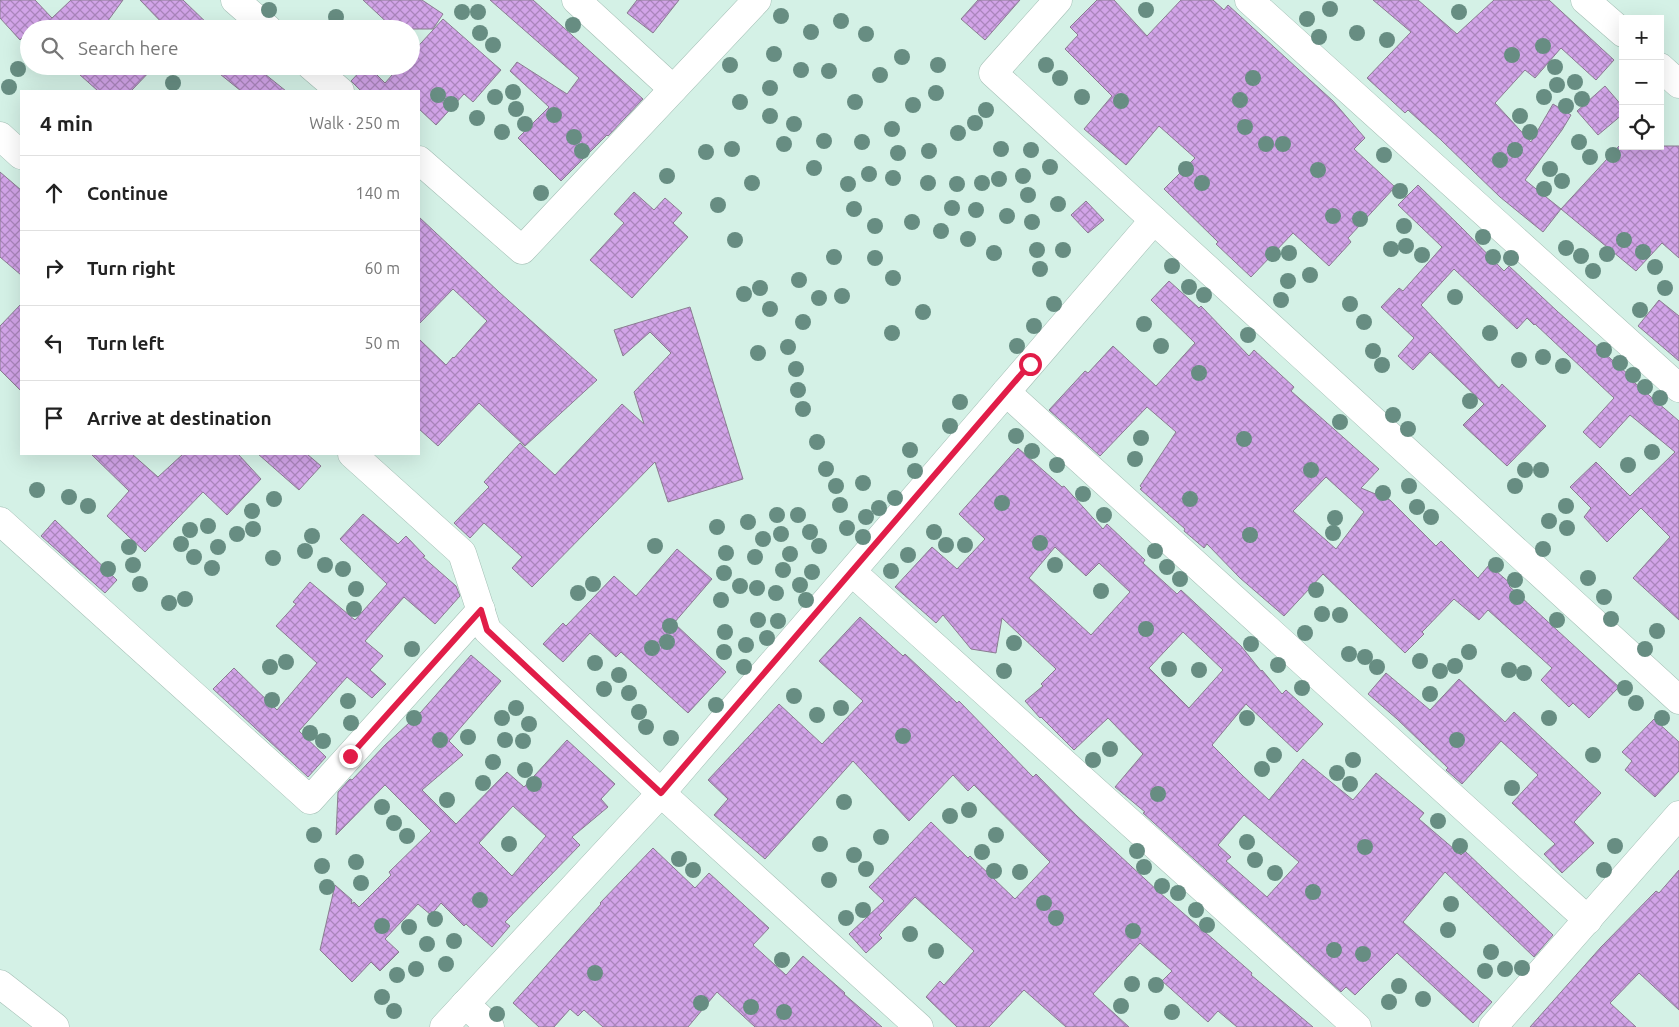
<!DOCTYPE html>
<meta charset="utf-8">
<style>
body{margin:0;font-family:Ubuntu,sans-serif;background:#f2f2f2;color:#222}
.controls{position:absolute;right:15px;top:15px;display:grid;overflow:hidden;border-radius:0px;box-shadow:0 5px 20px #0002}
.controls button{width:45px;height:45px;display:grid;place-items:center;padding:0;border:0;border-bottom:1px solid #e0e0e0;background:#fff;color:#222;font:25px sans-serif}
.stop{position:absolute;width:15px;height:15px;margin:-11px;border:4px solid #e11d48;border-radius:50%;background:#fff}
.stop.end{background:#e11d48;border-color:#fff;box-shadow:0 1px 5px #0008}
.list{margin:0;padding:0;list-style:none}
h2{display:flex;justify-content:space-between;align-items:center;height:65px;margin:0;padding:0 20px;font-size:21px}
h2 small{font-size:16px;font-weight:400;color:#767676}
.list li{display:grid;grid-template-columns:32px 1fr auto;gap:15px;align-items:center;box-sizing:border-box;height:75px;padding:0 20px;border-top:1px solid #e0e0e0}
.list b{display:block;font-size:19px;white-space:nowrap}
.list em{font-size:16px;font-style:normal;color:#767676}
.icon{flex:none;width:28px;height:28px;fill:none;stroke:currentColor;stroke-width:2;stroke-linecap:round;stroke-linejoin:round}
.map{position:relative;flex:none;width:1679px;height:1027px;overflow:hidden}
.search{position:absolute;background:#fff;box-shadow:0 5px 20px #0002;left:20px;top:20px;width:400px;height:55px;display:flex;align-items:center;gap:12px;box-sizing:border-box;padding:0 18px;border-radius:28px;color:#767676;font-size:19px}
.panel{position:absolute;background:#fff;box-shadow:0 5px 20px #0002;left:20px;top:90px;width:400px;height:365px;border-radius:0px}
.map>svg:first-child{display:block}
.building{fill:url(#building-cross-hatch);stroke:#8a7d91;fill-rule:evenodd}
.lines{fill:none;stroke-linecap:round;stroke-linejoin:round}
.minor-casing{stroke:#a4bfb5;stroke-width:29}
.minor{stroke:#fff;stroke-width:28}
.tree{fill:#678d82}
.route{stroke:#e11d48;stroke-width:6}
</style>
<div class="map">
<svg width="1679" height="1027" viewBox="0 0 1679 1027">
<defs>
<pattern id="building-cross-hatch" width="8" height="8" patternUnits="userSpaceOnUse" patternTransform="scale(1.25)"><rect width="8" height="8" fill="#d2a4e8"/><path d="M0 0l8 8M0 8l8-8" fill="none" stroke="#aa85bc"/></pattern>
</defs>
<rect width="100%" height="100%" fill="#d4f1e6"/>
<g class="building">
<polygon points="0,0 35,0 52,18 71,0 123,0 102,29 29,29 29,31 20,40 0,18"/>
<polygon points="140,0 183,0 213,29 168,29"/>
<polygon points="363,0 422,0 443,14 433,29 394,29"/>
<polygon points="490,0 533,0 643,99 608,136 607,135 561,181 518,138 549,107 510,71 517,62 567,94 579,78"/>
<polygon points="637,0 679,0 653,33 627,13"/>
<polygon points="978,0 1020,0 985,40 961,19"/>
<polygon points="1097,0 1114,0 1147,36 1181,0 1213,0 1224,10 1228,5 1333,101 1365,138 1354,149 1395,187 1348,238 1351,242 1329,266 1293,233 1251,277 1216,244 1218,242 1164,189 1195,158 1159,126 1126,165 1084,129 1112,96 1065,49 1078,35 1070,27"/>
<polygon points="1373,0 1418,0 1457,34 1494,0 1549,0 1614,60 1596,80 1561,48 1535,78 1525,70 1495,103 1531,142 1553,104 1571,115 1562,130 1525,180 1561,209 1543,232 1500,197 1441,140 1408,110 1405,113 1367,78 1411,32"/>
<polygon points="443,19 501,70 473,102 464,94 436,125 419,109 419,91 361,91 351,81 365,66 368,66 385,83 400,66 411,66 411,54"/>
<polygon points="70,66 155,66 131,91 98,91"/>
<polygon points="210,66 255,66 286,91 241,91"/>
<polygon points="1605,86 1623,107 1623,114 1598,135 1577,111"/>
<polygon points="1619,146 1679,146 1679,258 1662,243 1636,271 1561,209"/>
<polygon points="0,172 21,190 21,275 0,257"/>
<polygon points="1418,185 1462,228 1504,271 1509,266 1557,311 1629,375 1628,377 1679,421 1679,620 1633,578 1670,537 1641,508 1607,542 1584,517 1591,508 1570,487 1596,462 1630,496 1675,452 1630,415 1600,448 1583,432 1614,398 1535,324 1534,325 1527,318 1517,329 1454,269 1421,305 1499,388 1502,384 1546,426 1507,466 1463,425 1484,404 1430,352 1413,370 1398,356 1414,338 1381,307 1399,288 1403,291 1442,247 1398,205"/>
<polygon points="634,192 654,210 665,198 682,213 673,223 688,237 632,298 590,260 624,223 614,214"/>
<polygon points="1086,201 1104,220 1088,233 1071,215"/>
<polygon points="419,217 499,292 597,380 525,446 479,403 438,446 419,429 419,339 446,365 453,357 454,358 487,321 453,289 419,324"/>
<path d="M1169,281L1199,308L1201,306L1249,356L1254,350L1294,387L1291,391L1379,469L1361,488L1390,500L1436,546L1441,541L1478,578L1489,565L1511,584L1509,586L1619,687L1589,718L1573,703L1569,707L1541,680L1552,668L1488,610L1479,620L1454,599L1422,632L1424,634L1405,653L1323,574L1284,616L1240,578L1207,544L1204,548L1184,531L1185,529L1140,489L1142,488L1140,486L1176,432L1147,407L1100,456L1049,410L1085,371L1088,373L1113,346L1156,386L1195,343L1151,300ZM1326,477L1364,512L1336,549L1293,511Z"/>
<polygon points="1659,300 1679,316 1679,361 1638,326"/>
<polygon points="21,304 21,391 0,370 0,326"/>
<polygon points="690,307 743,479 668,502 655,462 532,587 512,568 522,557 484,523 470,538 454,523 489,487 484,482 520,443 555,475 622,404 644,424 634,392 671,353 650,332 623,356 614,330"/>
<path d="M1018,448L1062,487L1064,486L1103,529L1107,524L1145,560L1143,563L1177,594L1181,590L1241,646L1261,671L1262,670L1282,694L1286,690L1323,724L1297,752L1246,704L1212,745L1243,776L1269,800L1303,759L1353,800L1376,773L1424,813L1419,819L1461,855L1465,851L1553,935L1534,957L1445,872L1403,922L1492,1002L1473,1023L1397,953L1355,995L1346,987L1341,992L1143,813L1145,812L1115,787L1143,754L1108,718L1074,750L1041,717L1040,718L1025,701L1043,686L1041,684L1056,669L1002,618L996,653L971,649L943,615L936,623L895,587L932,547L957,569L985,539L959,514ZM1055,547L1086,576L1099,563L1130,592L1091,635L1029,578ZM1183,632L1223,670L1189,708L1149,668ZM1244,815L1299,862L1267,897L1226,861L1231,857L1218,845Z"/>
<polygon points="91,454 132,454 158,477 183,454 238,454 261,479 227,515 203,492 145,552 107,516 129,491"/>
<polygon points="258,454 307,454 321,466 299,490"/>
<polygon points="363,514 398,544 406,536 425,556 423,557 456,586 460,596 435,624 404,597 365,641 383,656 370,670 386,684 372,698 347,677 299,731 326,757 308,777 213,689 234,668 277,710 317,663 276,626 296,604 293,602 310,582 355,620 387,584 340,539"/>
<polygon points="55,520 117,580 105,593 41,536"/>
<polygon points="677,549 712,579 674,623 726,672 688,713 621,652 616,657 590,633 563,662 543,644 563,623 566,626 614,576 636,596"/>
<polygon points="860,617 903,656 905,654 957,703 959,701 1033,777 1036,774 1077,816 1159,892 1252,973 1251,975 1313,1027 1237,1027 1218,1011 1208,1022 1162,981 1172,971 1140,943 1093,994 1129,1027 1066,1027 1024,990 989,1027 957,1027 926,997 940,981 944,985 974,951 915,897 879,935 882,938 866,953 849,934 884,901 869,887 931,822 968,858 970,856 1015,899 1050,862 974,785 968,791 953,775 909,821 853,761 765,859 714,815 728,799 708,780 779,704 822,744 863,701 819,661"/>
<path d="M471,655L501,681L449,741L463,755L422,790L456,824L507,772L524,787L567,740L615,784L601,799L608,807L572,837L580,845L505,922L510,926L492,947L466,924L464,926L441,903L431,915L418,904L385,939L399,952L380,971L371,962L352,982L320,950L335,885L352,900L351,904L354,902L359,907L391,875L389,872L431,831L385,785L336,835L338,792L350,779L352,780L385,745L421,712ZM513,806L546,836L512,876L479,843Z"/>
<polygon points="1386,673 1430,710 1459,679 1505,722 1514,712 1601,793 1574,822 1594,843 1562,873 1544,854 1555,844 1512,803 1538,775 1501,741 1462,784 1446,770 1448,768 1397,719 1368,694"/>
<polygon points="1654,719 1679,742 1679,771 1655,797 1625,770 1632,761 1622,752"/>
<polygon points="653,848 695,888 709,873 769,928 753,945 786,975 803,956 845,993 844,994 882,1027 755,1027 717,992 688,1027 603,1027 584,1010 578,1016 570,1009 554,1027 539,1027 513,1003 601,904 600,903"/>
<polygon points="1679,870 1679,1010 1639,973 1610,1003 1636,1027 1530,1027 1601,947 1656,891 1659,893"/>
</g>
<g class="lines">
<g class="minor-casing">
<g id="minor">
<polyline points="235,0 268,29"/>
<polyline points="576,0 673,89"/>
<polyline points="1058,0 993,73 1679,700"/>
<polyline points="1249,0 1679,388"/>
<polyline points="1585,0 1623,33"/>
<polyline points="311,66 340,91"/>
<polyline points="1660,67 1679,84"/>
<polyline points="0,136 21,155"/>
<polyline points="419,160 522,250 757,0"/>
<polyline points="1006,392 1588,920"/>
<polyline points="352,454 462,553 487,630 661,793 919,1027"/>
<polyline points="0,521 310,800 481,610"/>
<polyline points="852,572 1357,1027"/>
<polyline points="0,984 55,1027"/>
<polyline points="465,1004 490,1027"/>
<polyline points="444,1027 661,793 1154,220"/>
<polyline points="1493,1027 1679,815"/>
</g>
</g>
<use href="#minor" class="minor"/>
</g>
<g class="tree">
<circle cx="1330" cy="9" r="8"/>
<circle cx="269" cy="10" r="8"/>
<circle cx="1146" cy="10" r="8"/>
<circle cx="462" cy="12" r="8"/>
<circle cx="478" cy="12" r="8"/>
<circle cx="1459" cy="12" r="8"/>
<circle cx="781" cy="16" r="8"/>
<circle cx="336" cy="17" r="8"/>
<circle cx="1307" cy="19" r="8"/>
<circle cx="841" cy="21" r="8"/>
<circle cx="573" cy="25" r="8"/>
<circle cx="811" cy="32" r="8"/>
<circle cx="480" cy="33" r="8"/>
<circle cx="1357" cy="33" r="8"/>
<circle cx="866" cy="34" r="8"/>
<circle cx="1319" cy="37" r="8"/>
<circle cx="1387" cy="40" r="8"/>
<circle cx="493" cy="45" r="8"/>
<circle cx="1543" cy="46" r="8"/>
<circle cx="774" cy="54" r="8"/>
<circle cx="1512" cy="55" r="8"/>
<circle cx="902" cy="57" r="8"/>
<circle cx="730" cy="65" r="8"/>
<circle cx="938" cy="65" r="8"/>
<circle cx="1046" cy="65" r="8"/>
<circle cx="1555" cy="67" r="8"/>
<circle cx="18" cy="69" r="8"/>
<circle cx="801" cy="70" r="8"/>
<circle cx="829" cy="71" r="8"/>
<circle cx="880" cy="75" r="8"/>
<circle cx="1060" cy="78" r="8"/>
<circle cx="1253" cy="78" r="8"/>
<circle cx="1575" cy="82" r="8"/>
<circle cx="173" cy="83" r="8"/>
<circle cx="1557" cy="85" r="8"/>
<circle cx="9" cy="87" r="8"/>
<circle cx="770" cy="88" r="8"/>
<circle cx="513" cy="92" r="8"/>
<circle cx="936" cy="93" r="8"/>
<circle cx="438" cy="95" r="8"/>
<circle cx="495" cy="97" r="8"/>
<circle cx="1082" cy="97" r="8"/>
<circle cx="1544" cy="97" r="8"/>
<circle cx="1582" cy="99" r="8"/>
<circle cx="1240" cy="100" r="8"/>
<circle cx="1121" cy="101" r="8"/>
<circle cx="740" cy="102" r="8"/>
<circle cx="855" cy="102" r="8"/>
<circle cx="451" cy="104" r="8"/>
<circle cx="913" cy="105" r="8"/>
<circle cx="1566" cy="106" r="8"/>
<circle cx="516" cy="109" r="8"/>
<circle cx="986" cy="110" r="8"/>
<circle cx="554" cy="115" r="8"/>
<circle cx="770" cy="116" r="8"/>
<circle cx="1520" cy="116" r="8"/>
<circle cx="477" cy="118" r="8"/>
<circle cx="975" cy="123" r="8"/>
<circle cx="525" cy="124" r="8"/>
<circle cx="794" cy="124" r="8"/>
<circle cx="1245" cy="127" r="8"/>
<circle cx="892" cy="129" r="8"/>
<circle cx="502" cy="132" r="8"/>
<circle cx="1530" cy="132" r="8"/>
<circle cx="958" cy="133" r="8"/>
<circle cx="574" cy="137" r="8"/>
<circle cx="824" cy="141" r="8"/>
<circle cx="862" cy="142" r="8"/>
<circle cx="1579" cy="142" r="8"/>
<circle cx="784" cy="144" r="8"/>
<circle cx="1266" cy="144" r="8"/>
<circle cx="1283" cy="144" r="8"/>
<circle cx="732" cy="149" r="8"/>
<circle cx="1001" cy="149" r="8"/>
<circle cx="1031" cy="150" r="8"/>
<circle cx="1515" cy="150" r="8"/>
<circle cx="582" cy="151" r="8"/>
<circle cx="929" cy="151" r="8"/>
<circle cx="706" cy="152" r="8"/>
<circle cx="898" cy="153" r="8"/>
<circle cx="1384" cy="155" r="8"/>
<circle cx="1613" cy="155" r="8"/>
<circle cx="1590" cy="157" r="8"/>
<circle cx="1500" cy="160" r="8"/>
<circle cx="1050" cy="167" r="8"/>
<circle cx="814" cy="168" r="8"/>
<circle cx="1186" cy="169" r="8"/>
<circle cx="1550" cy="169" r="8"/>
<circle cx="1318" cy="170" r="8"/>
<circle cx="869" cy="174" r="8"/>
<circle cx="667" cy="176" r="8"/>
<circle cx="1023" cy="176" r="8"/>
<circle cx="893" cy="178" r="8"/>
<circle cx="999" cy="179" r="8"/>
<circle cx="1562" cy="181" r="8"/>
<circle cx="752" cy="183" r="8"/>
<circle cx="928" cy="183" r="8"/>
<circle cx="982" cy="183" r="8"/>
<circle cx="1202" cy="183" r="8"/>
<circle cx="848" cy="184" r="8"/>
<circle cx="957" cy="184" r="8"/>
<circle cx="1544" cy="189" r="8"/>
<circle cx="1400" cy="191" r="8"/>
<circle cx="541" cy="193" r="8"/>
<circle cx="1028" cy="195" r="8"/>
<circle cx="1058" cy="204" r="8"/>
<circle cx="718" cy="205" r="8"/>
<circle cx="952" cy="208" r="8"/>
<circle cx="854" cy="209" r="8"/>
<circle cx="976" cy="210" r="8"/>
<circle cx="1007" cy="216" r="8"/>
<circle cx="1333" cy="216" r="8"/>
<circle cx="1360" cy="219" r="8"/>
<circle cx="912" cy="222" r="8"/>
<circle cx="1032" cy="222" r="8"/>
<circle cx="875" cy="226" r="8"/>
<circle cx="1404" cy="226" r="8"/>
<circle cx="941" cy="231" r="8"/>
<circle cx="1483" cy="237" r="8"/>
<circle cx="968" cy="239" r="8"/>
<circle cx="735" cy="240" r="8"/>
<circle cx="1624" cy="240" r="8"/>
<circle cx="1406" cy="246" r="8"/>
<circle cx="1566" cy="248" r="8"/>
<circle cx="1391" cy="249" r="8"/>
<circle cx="1037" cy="250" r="8"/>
<circle cx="1063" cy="250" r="8"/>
<circle cx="1643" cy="252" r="8"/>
<circle cx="994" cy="253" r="8"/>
<circle cx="1289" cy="253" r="8"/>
<circle cx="1273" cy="254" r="8"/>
<circle cx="1607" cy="254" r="8"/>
<circle cx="1422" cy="255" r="8"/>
<circle cx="1581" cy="256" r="8"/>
<circle cx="834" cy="257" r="8"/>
<circle cx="1493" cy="257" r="8"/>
<circle cx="875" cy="258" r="8"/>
<circle cx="1511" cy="258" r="8"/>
<circle cx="1172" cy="266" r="8"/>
<circle cx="1655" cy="267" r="8"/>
<circle cx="1040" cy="269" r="8"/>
<circle cx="1593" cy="271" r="8"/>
<circle cx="1310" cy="275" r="8"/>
<circle cx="893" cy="278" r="8"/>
<circle cx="799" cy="280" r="8"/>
<circle cx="1288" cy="281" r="8"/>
<circle cx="1189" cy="287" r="8"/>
<circle cx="760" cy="288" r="8"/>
<circle cx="1665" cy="288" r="8"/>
<circle cx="744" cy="294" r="8"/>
<circle cx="1204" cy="295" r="8"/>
<circle cx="842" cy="296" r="8"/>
<circle cx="1455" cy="297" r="8"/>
<circle cx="819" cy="298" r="8"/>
<circle cx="1281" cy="300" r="8"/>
<circle cx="1054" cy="304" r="8"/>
<circle cx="1350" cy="304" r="8"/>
<circle cx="770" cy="309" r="8"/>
<circle cx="1640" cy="310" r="8"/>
<circle cx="923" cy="312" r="8"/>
<circle cx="803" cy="322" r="8"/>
<circle cx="1364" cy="322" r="8"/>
<circle cx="1144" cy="324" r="8"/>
<circle cx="1034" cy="326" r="8"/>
<circle cx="892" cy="333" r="8"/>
<circle cx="1490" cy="333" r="8"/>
<circle cx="1248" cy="335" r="8"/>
<circle cx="1017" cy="346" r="8"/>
<circle cx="1161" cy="346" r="8"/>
<circle cx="788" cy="347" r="8"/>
<circle cx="1604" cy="350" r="8"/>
<circle cx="1373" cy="351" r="8"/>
<circle cx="758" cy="353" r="8"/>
<circle cx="1543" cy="357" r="8"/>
<circle cx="1519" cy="360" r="8"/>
<circle cx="1620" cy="363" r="8"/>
<circle cx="1382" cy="365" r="8"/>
<circle cx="1563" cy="366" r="8"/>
<circle cx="796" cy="369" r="8"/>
<circle cx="1199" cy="373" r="8"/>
<circle cx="1633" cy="375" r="8"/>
<circle cx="1645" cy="387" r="8"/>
<circle cx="798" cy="390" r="8"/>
<circle cx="1660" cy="398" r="8"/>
<circle cx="1470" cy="401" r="8"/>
<circle cx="960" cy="402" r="8"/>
<circle cx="803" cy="409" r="8"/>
<circle cx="1393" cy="415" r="8"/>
<circle cx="1340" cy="422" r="8"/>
<circle cx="950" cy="426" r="8"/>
<circle cx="1408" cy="429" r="8"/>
<circle cx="1016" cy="436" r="8"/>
<circle cx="1141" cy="438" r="8"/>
<circle cx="1244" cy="439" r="8"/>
<circle cx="817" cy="442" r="8"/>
<circle cx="910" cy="450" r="8"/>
<circle cx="1032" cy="451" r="8"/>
<circle cx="1652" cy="452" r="8"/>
<circle cx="1135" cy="459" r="8"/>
<circle cx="1057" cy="465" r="8"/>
<circle cx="1628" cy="465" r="8"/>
<circle cx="826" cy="469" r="8"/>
<circle cx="1311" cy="470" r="8"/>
<circle cx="1525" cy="470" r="8"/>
<circle cx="1541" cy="470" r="8"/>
<circle cx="915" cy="471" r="8"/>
<circle cx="863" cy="483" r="8"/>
<circle cx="836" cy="486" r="8"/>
<circle cx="1409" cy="486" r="8"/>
<circle cx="1515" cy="486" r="8"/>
<circle cx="37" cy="490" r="8"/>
<circle cx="1383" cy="493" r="8"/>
<circle cx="1083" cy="494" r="8"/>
<circle cx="69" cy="497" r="8"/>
<circle cx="895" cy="498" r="8"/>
<circle cx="274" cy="499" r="8"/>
<circle cx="1190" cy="499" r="8"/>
<circle cx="1002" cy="503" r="8"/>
<circle cx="840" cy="505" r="8"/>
<circle cx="88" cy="506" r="8"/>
<circle cx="1566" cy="506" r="8"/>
<circle cx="1417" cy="507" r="8"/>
<circle cx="879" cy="508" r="8"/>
<circle cx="252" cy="511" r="8"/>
<circle cx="777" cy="515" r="8"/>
<circle cx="798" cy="515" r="8"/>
<circle cx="1104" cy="515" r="8"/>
<circle cx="866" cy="517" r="8"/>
<circle cx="1431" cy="517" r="8"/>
<circle cx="1335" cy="518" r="8"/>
<circle cx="1549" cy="521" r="8"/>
<circle cx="748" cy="522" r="8"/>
<circle cx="208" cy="526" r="8"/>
<circle cx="717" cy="527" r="8"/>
<circle cx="847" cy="528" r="8"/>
<circle cx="1567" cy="528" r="8"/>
<circle cx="253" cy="529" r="8"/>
<circle cx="190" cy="530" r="8"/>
<circle cx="810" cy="532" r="8"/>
<circle cx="934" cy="532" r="8"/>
<circle cx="1333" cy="533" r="8"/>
<circle cx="237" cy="534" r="8"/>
<circle cx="781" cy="534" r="8"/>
<circle cx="1250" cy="535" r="8"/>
<circle cx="312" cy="536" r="8"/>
<circle cx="863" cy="537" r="8"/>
<circle cx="763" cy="539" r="8"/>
<circle cx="1040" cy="543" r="8"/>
<circle cx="181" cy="544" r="8"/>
<circle cx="946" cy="545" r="8"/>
<circle cx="965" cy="545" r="8"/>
<circle cx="655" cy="546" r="8"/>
<circle cx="819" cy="546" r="8"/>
<circle cx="129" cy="547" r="8"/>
<circle cx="218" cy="547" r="8"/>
<circle cx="1543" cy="549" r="8"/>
<circle cx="305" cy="551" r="8"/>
<circle cx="1155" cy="551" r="8"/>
<circle cx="726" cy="553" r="8"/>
<circle cx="790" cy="554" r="8"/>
<circle cx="908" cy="555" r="8"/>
<circle cx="194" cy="557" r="8"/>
<circle cx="755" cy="557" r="8"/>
<circle cx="273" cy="558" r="8"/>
<circle cx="133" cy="565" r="8"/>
<circle cx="325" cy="565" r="8"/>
<circle cx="1055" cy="565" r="8"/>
<circle cx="1496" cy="565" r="8"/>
<circle cx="1167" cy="567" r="8"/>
<circle cx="212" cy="568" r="8"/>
<circle cx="108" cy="569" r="8"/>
<circle cx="343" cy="569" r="8"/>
<circle cx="783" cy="570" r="8"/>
<circle cx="891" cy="571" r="8"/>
<circle cx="812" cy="572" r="8"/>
<circle cx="724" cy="573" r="8"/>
<circle cx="1588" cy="578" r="8"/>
<circle cx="1180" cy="579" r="8"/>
<circle cx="1515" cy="580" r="8"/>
<circle cx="140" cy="584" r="8"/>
<circle cx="593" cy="584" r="8"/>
<circle cx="800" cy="585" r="8"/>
<circle cx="740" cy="586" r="8"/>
<circle cx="757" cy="588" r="8"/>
<circle cx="356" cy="589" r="8"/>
<circle cx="1316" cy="590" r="8"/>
<circle cx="1101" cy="591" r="8"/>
<circle cx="578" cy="593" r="8"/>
<circle cx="776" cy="593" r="8"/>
<circle cx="1517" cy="597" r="8"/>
<circle cx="1604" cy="597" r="8"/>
<circle cx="185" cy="599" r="8"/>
<circle cx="721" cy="600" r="8"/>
<circle cx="806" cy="600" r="8"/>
<circle cx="169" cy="603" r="8"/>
<circle cx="354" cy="609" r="8"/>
<circle cx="1322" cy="614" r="8"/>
<circle cx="1340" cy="615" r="8"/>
<circle cx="1611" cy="619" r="8"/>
<circle cx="758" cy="620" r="8"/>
<circle cx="1557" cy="620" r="8"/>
<circle cx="778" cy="621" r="8"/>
<circle cx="670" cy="626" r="8"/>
<circle cx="1146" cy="629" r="8"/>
<circle cx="1657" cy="631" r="8"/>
<circle cx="725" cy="632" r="8"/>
<circle cx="1305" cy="633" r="8"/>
<circle cx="767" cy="638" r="8"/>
<circle cx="667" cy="642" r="8"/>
<circle cx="1014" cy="643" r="8"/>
<circle cx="1251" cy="644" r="8"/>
<circle cx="746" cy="645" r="8"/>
<circle cx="652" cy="648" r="8"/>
<circle cx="412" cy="649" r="8"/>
<circle cx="1645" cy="649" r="8"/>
<circle cx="724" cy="652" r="8"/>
<circle cx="1469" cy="652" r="8"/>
<circle cx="1349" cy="654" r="8"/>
<circle cx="1365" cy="657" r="8"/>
<circle cx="1420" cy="661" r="8"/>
<circle cx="286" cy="662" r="8"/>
<circle cx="595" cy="663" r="8"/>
<circle cx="1278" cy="665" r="8"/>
<circle cx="1455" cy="666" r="8"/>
<circle cx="270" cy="667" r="8"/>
<circle cx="744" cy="667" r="8"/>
<circle cx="1377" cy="667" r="8"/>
<circle cx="1169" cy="669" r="8"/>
<circle cx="1199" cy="670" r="8"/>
<circle cx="1509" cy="670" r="8"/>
<circle cx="1004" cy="671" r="8"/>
<circle cx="1440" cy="671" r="8"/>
<circle cx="1524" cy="673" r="8"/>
<circle cx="619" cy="675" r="8"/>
<circle cx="1302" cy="688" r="8"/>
<circle cx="1625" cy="688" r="8"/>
<circle cx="604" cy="689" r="8"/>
<circle cx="629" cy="693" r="8"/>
<circle cx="1430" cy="694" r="8"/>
<circle cx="794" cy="696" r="8"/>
<circle cx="272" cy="700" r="8"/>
<circle cx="348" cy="701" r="8"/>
<circle cx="1636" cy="703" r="8"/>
<circle cx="716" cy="705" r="8"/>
<circle cx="516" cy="708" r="8"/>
<circle cx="841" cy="708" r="8"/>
<circle cx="639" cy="712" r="8"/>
<circle cx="817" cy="715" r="8"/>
<circle cx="414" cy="718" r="8"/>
<circle cx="502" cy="718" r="8"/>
<circle cx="1247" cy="718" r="8"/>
<circle cx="1549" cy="718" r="8"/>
<circle cx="1662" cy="718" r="8"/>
<circle cx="351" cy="723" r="8"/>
<circle cx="529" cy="724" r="8"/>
<circle cx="646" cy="727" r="8"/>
<circle cx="310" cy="733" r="8"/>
<circle cx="903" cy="736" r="8"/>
<circle cx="468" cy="737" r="8"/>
<circle cx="671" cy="738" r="8"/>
<circle cx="440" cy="740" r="8"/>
<circle cx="505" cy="740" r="8"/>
<circle cx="1457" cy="740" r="8"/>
<circle cx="323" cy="741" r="8"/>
<circle cx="523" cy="741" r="8"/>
<circle cx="1110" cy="749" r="8"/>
<circle cx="1274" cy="755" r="8"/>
<circle cx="1593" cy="755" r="8"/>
<circle cx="1093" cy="760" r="8"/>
<circle cx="1353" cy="760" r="8"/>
<circle cx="493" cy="762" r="8"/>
<circle cx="1262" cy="769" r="8"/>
<circle cx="525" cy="770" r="8"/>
<circle cx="1337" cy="773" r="8"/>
<circle cx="483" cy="783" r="8"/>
<circle cx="534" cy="784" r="8"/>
<circle cx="1350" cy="784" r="8"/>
<circle cx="1512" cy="788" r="8"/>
<circle cx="1158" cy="794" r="8"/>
<circle cx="447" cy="800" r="8"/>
<circle cx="844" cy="802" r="8"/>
<circle cx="382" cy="807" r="8"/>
<circle cx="969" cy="810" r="8"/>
<circle cx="950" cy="816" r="8"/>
<circle cx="1438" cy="821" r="8"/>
<circle cx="394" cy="823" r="8"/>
<circle cx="314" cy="835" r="8"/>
<circle cx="996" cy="835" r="8"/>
<circle cx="407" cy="836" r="8"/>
<circle cx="881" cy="837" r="8"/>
<circle cx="1247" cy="842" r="8"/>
<circle cx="509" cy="844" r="8"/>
<circle cx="820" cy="844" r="8"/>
<circle cx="1460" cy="846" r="8"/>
<circle cx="1615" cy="846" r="8"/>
<circle cx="1365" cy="847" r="8"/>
<circle cx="1137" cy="851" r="8"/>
<circle cx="982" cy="852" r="8"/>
<circle cx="854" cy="855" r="8"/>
<circle cx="679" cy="859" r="8"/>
<circle cx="1255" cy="860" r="8"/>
<circle cx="356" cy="862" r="8"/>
<circle cx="322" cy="866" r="8"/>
<circle cx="1144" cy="867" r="8"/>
<circle cx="866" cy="869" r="8"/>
<circle cx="693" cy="870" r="8"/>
<circle cx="1604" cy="870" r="8"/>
<circle cx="994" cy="871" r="8"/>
<circle cx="1020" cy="872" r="8"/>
<circle cx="1275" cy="873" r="8"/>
<circle cx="829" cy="880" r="8"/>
<circle cx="361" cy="883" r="8"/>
<circle cx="1162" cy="886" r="8"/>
<circle cx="327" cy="887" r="8"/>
<circle cx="1313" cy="892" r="8"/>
<circle cx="1178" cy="893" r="8"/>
<circle cx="480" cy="900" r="8"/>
<circle cx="1044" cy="903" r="8"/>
<circle cx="1451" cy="904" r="8"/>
<circle cx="863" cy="910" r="8"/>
<circle cx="1196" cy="910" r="8"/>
<circle cx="846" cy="918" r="8"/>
<circle cx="1056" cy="918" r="8"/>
<circle cx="435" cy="919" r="8"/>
<circle cx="1207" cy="925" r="8"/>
<circle cx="382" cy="926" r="8"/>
<circle cx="409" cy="927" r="8"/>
<circle cx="1448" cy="930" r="8"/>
<circle cx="1133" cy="931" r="8"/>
<circle cx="910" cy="934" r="8"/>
<circle cx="454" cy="941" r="8"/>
<circle cx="427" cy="944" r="8"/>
<circle cx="1334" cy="950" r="8"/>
<circle cx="936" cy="951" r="8"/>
<circle cx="1491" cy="952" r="8"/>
<circle cx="1363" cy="954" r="8"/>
<circle cx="782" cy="960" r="8"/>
<circle cx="446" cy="964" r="8"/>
<circle cx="1522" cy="968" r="8"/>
<circle cx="416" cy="969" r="8"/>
<circle cx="1505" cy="969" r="8"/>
<circle cx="1485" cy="971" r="8"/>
<circle cx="595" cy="973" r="8"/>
<circle cx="397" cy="975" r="8"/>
<circle cx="1132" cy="984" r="8"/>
<circle cx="1156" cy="985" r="8"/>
<circle cx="1399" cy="986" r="8"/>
<circle cx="382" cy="997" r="8"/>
<circle cx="1423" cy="999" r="8"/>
<circle cx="1389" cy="1002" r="8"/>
<circle cx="701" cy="1003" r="8"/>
<circle cx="1121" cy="1006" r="8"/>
<circle cx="751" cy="1007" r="8"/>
<circle cx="394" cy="1011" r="8"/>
<circle cx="784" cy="1012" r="8"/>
<circle cx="1172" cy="1012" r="8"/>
<circle cx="497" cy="1014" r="8"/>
</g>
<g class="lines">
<polyline class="route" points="350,756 481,610 487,630 661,793 1030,364"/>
</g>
</svg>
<div class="controls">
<button>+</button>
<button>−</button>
<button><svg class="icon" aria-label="locate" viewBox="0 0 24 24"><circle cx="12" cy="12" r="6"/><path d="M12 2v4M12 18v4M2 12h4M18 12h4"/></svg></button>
</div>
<div class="stop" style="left:1030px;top:364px"></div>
<div class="stop end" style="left:350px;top:756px"></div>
<div class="search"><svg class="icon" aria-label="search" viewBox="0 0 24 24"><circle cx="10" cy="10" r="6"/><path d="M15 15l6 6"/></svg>Search here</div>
<section class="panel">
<h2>4 min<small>Walk · 250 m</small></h2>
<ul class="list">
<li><svg class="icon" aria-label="ahead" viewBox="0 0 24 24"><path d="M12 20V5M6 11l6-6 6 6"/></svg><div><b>Continue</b></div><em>140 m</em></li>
<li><svg class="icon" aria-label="right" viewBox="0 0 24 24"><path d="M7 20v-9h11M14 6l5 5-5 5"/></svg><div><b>Turn right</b></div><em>60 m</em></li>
<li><svg class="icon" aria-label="left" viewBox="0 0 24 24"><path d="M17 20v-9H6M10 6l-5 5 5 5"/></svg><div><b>Turn left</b></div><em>50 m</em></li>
<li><svg class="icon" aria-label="arrive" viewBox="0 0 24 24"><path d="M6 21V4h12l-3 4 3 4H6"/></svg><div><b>Arrive at destination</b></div></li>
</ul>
</section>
</div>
